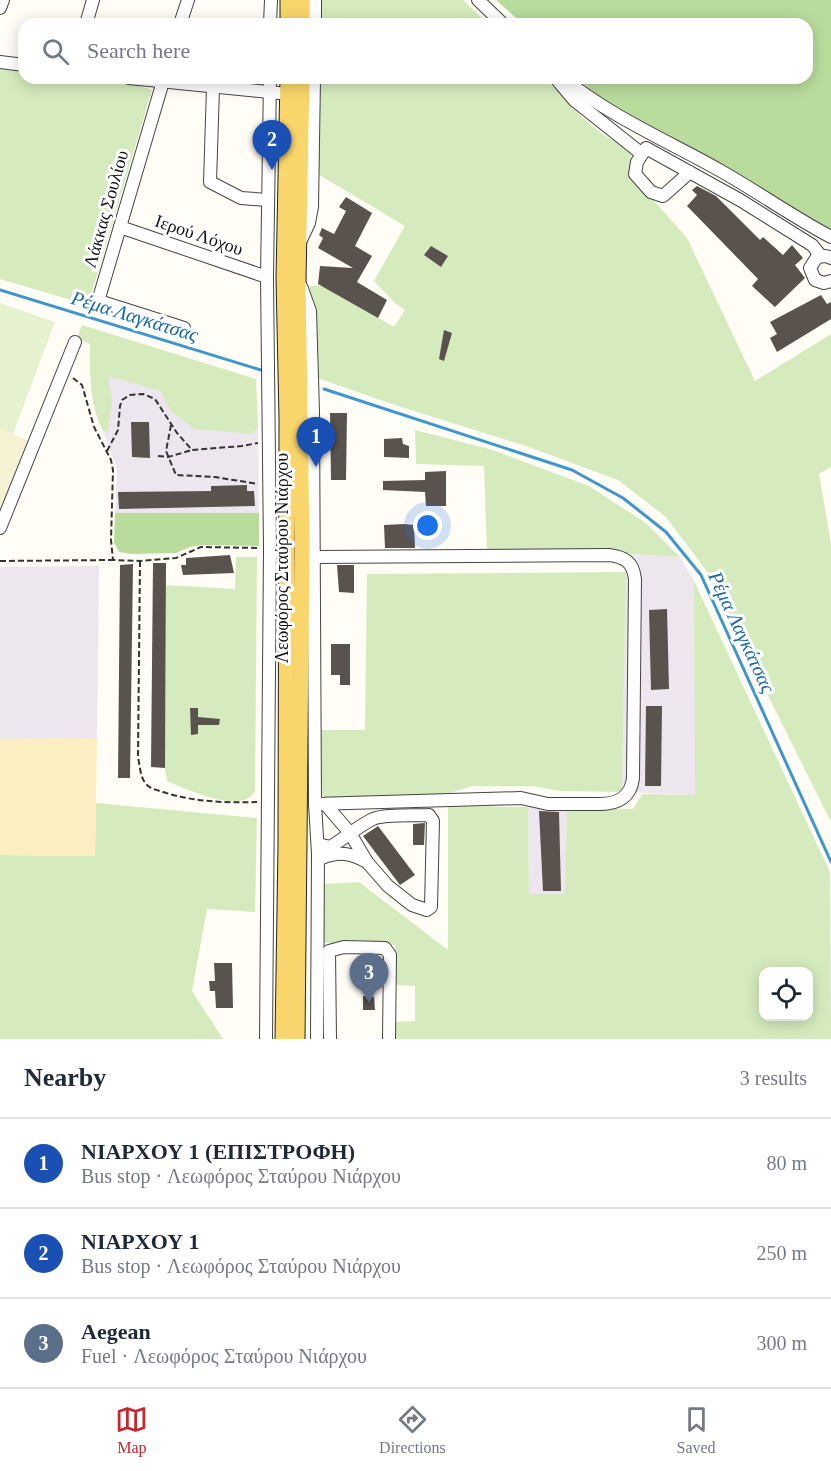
<!DOCTYPE html>
<meta charset="utf-8">
<style>
body{margin:0;font-family:"Times New Roman",serif;background:#f6f6f7;color:#1f2937}
.controls{position:absolute;right:18px;bottom:18px;display:grid;overflow:hidden;border-radius:12px;box-shadow:0 3px 15px #0003}
.controls button{width:54px;height:54px;display:grid;place-items:center;padding:0;border:0;border-bottom:2px solid #e0e1e3;background:#fff;color:#1f2937;font:30px sans-serif}
.you{position:absolute;left:428px;top:526px;width:21px;height:21px;margin:-15px;border:4px solid #fff;border-radius:50%;background:#1a73e8;box-shadow:0 0 0 9px #1a73e833}
.badge{display:grid;place-items:center;width:39px;height:39px;border-radius:50%;background:#c4262e;color:#fff;font-size:20px;font-weight:700}
.pin{position:absolute;translate:-50% -50px;filter:drop-shadow(0 2px 3px #0008)}
.pin::after{content:'';position:absolute;top:32px;width:21px;height:18px;background:inherit;clip-path:polygon(0 0,100% 0,50% 100%)}
.list{margin:0;padding:0;list-style:none}
h2{display:flex;justify-content:space-between;align-items:center;height:78px;margin:0;padding:0 24px;font-size:26px}
h2 small{font-size:20px;font-weight:400;color:#747a83}
.list li{display:grid;grid-template-columns:39px 1fr auto;gap:18px;align-items:center;box-sizing:border-box;height:90px;padding:0 24px;border-top:2px solid #e0e1e3}
.list b{display:block;font-size:22px;white-space:nowrap}
.list p{margin:0;font-size:20px;white-space:nowrap;color:#747a83}
.list em{font-size:20px;font-style:normal;color:#747a83}
.icon{flex:none;width:33px;height:33px;fill:none;stroke:currentColor;stroke-width:2;stroke-linecap:round;stroke-linejoin:round}
.map{position:relative;flex:none;width:831px;height:1039px;overflow:hidden}
.search{position:absolute;background:#fff;box-shadow:0 3px 15px #0003;left:18px;right:18px;top:18px;height:66px;display:flex;align-items:center;gap:15px;box-sizing:border-box;padding:0 21px;border-radius:18px;color:#747a83;font-size:22px}
.sheet{height:348px;background:#fff}
nav{display:flex;justify-content:space-around;align-items:center;box-sizing:border-box;height:84px;border-top:2px solid #e0e1e3;background:#fff;font-size:16px;color:#747a83}
nav a{display:grid;justify-items:center;gap:3px}
nav .on{color:#c4262e}
.map>svg:first-child{display:block}
.industrial{fill:#eee6ef}
.farmland{fill:#f6f3d4}
.green{fill:#d5ebbd;fill-rule:evenodd}
.forest{fill:#b9dc9c}
.sand{fill:#fbeec1}
.pitch{fill:#e6f2cf}
.lines{fill:none;stroke-linecap:round;stroke-linejoin:round}
.stream{stroke:#3f96cf;stroke-width:3}
.building{fill:#5a524d}
.minor-casing{stroke:#444;stroke-width:14}
.major-casing{stroke:#222;stroke-width:17}
.path{stroke:#333;stroke-width:2;stroke-dasharray:6 3;stroke-linecap:butt}
.minor{stroke:#fff;stroke-width:12}
.major{stroke:#f9d66b;stroke-width:15}
.labels{text-anchor:middle;stroke-width:6;stroke-linejoin:round;paint-order:stroke}
.street-label{font-size:18px;fill:#111;stroke:#fff}
.water-label{font-size:20px;font-style:italic;fill:#1768a6;stroke:#fff}
</style>
<div class="map">
<svg width="831" height="1039" viewBox="0 0 831 1039">
<rect width="100%" height="100%" fill="#fffdf5"/>
<g class="industrial">
<polygon points="108,375 160,391 170,410 252,434 258,427 259,513 115,513 117,470 103,431 108,431"/>
<polygon points="626,554 680,557 694,581 696,795 622,792"/>
<polygon points="99,566 97,738 0,739 0,567"/>
<polygon points="528,807 567,808 565,894 529,894"/>
</g>
<polygon class="farmland" points="0,429 28,440 0,510"/>
<g class="green">
<polygon points="320,0 463,0 488,24 320,24"/>
<path d="M0,66L24,69V78C67,78 111,75 152,90L88,305L0,279Z"/>
<path d="M319,78H545C571,105 596,137 632,149L630,174L687,238L755,381L831,334V467L819,474L831,543V822L705,569L666,517L618,480L526,446L398,406L317,378L316,321L309,286H323L394,327L405,310L395,303L374,281L405,226L316,173Z"/>
<path d="M82,325L256,379L258,427L253,434L194,429L170,410L160,391L108,376L112,402L108,431H103C89,404 90,373 90,344L77,338Z"/>
<polygon points="415,430 493,450 589,486 646,523 680,557 615,553 487,553 484,466 416,464"/>
<path d="M236,557H257L255,791C253,794 251,797 248,798C230,809 185,789 167,781L165,768L166,585L235,589Z"/>
<polygon points="626,572 622,792 560,791 532,786 473,786 443,795 329,801 317,790 317,730 365,730 367,574"/>
<path d="M694,581L830,872L831,1039H396L395,1022L415,1021V986L396,985L395,945L324,943L323,884L359,882L448,950V806L528,807L529,894H565L567,808L633,809L642,794L695,795ZM764,972H808V1016H764Z"/>
<polygon points="96,803 257,818 255,912 207,909 192,991 223,1039 0,1039 0,855 95,856"/>
</g>
<g class="forest">
<polygon points="496,0 831,0 831,230 639,120 596,94 576,78 807,78 807,24 523,24"/>
<polygon points="115,513 259,513 259,546 202,545 190,547 176,553 130,554 119,552 114,543"/>
</g>
<polygon class="sand" points="97,738 95,856 0,855 0,739"/>
<polygon class="pitch" points="0,303 55,322 13,434 0,429"/>
<g class="lines">
<g class="stream">
<polyline points="0,290 261,370"/>
<polyline points="324,389 572,470 623,498 666,532 701,575 831,862"/>
</g>
</g>
<g class="building">
<polygon points="697,186 716,196 760,240 763,237 783,255 792,245 803,258 795,265 805,278 775,307 752,286 758,279 687,206 697,195 692,190"/>
<polygon points="346,197 372,213 355,246 372,256 357,282 387,300 378,318 318,284 320,266 353,268 318,248 323,238 319,235 322,228 334,234 346,211 339,207"/>
<polygon points="431,246 448,256 441,267 424,255"/>
<polygon points="821,295 827,304 831,302 831,319 777,352 770,338 777,334 770,322"/>
<polygon points="444,330 452,333 444,361 439,359"/>
<polygon points="330,413 347,413 346,480 331,480"/>
<polygon points="131,422 149,422 150,458 132,457"/>
<polygon points="402,438 403,444 409,446 409,458 384,457 384,439"/>
<polygon points="446,471 446,506 426,506 425,492 383,490 383,481 425,480 425,472"/>
<polygon points="247,485 247,491 254,491 255,506 119,509 118,492 211,491 211,486"/>
<polygon points="404,524 414,525 415,548 385,548 384,525"/>
<polygon points="230,555 234,573 183,575 181,565 186,565 186,558"/>
<polygon points="153,563 166,563 165,768 151,767"/>
<polygon points="133,564 130,778 118,778 120,565"/>
<polygon points="337,565 354,565 354,593 339,592"/>
<polygon points="667,609 669,689 651,690 649,610"/>
<polygon points="331,644 350,644 350,685 340,685 340,675 331,675"/>
<polygon points="646,706 662,706 661,786 645,786"/>
<polygon points="190,708 198,708 198,717 220,719 219,725 198,725 198,734 191,735"/>
<polygon points="539,811 559,812 561,891 543,891"/>
<polygon points="425,823 424,845 413,845 413,824"/>
<polygon points="378,826 415,875 400,885 363,836"/>
<polygon points="214,963 232,963 233,1008 216,1008 215,991 210,991 209,981 215,981"/>
<polygon points="363,996 374,997 375,1010 363,1010"/>
</g>
<g class="lines">
<g class="minor-casing">
<g id="minor">
<polyline points="478,0 503,24"/>
<polyline points="0,8 3,0"/>
<polyline points="86,24 93,0"/>
<polyline points="180,24 188,0"/>
<polyline points="270,24 271,0"/>
<polyline points="315,24 315,0"/>
<polyline points="0,62 24,65"/>
<polyline points="129,78 288,94"/>
<polyline points="164,78 99,298 102,302 184,328"/>
<path d="M563,78C611,117 668,141 721,171C758,192 793,217 831,237"/>
<polyline points="558,81 574,100 642,154"/>
<polyline points="213,88 210,182 241,198 268,200"/>
<polyline points="690,172 663,196 651,192 635,174 637,162 646,148 740,200 812,245 821,256"/>
<polyline points="120,227 267,277"/>
<polyline points="301,240 309,223 312,207 314,78"/>
<polyline points="831,258 826,256 817,257 810,268 815,280 824,283 831,281"/>
<polyline points="301,286 310,311 313,412 315,804 318,854 317,1039"/>
<polyline points="0,528 75,342"/>
<path d="M314,557L609,555C625,557 633,562 635,579L633,778C631,797 618,804 600,804H548L521,798L315,804"/>
<path d="M318,844L330,847C344,839 358,826 373,819C383,814 416,816 429,815L433,821L431,907L427,910L412,905L388,886L367,862L350,833L326,805"/>
<path d="M322,858C339,851 351,853 367,862"/>
<polyline points="266,1039 270,549 267,277 270,78"/>
<polyline points="330,1039 329,951 344,947 385,948 390,955 389,1039"/>
</g>
</g>
<g class="major-casing">
<g id="major">
<polyline points="288,0 288,24"/>
<polyline points="302,24 302,0"/>
<polyline points="283,1039 286,845 287,418 284,278 288,78"/>
<polyline points="297,1039 302,544 298,280 302,78"/>
</g>
</g>
<g class="path">
<polyline points="73,378 82,385 94,427 111,460 113,470 111,540 113,560 140,561 176,558 201,547 260,548"/>
<polyline points="171,425 166,451 176,475 215,477 258,484"/>
<polyline points="107,451 118,430 120,406 122,400 130,395 143,394 155,399 177,433 192,450 242,446 258,443"/>
<polyline points="158,456 168,457 192,450"/>
<polyline points="0,561 113,560"/>
<path d="M140,561L138,757C140,766 140,777 146,784C150,789 157,790 163,792C194,802 225,803 257,802"/>
</g>
<use href="#minor" class="minor"/>
<use href="#major" class="major"/>
</g>
<g class="labels">
<g class="street-label">
<text transform="translate(106 209) rotate(-74)" y="6">Λάκκας Σουλίου</text>
<text transform="translate(199 235) rotate(19)" y="6">Ιερού Λόχου</text>
<text transform="translate(282 558) rotate(-90)" y="6">Λεωφόρος Σταύρου Νιάρχου</text>
</g>
<g class="water-label">
<text transform="translate(135 316) rotate(17)" y="7">Ρέμα Λαγκάτσας</text>
<text transform="translate(742 632) rotate(65)" y="7">Ρέμα Λαγκάτσας</text>
</g>
</g>
</svg>
<div class="controls">
<button><svg class="icon" aria-label="locate" viewBox="0 0 24 24"><circle cx="12" cy="12" r="6"/><path d="M12 2v4M12 18v4M2 12h4M18 12h4"/></svg></button>
</div>
<div class="you"></div>
<div class="pin badge" style="left:316px;top:467px;background:#1a4fb4">1</div>
<div class="pin badge" style="left:272px;top:170px;background:#1a4fb4">2</div>
<div class="pin badge" style="left:369px;top:1003px;background:#5c6f8a">3</div>
<div class="search"><svg class="icon" aria-label="search" viewBox="0 0 24 24"><circle cx="10" cy="10" r="6"/><path d="M15 15l6 6"/></svg>Search here</div>
</div>
<section class="sheet">
<h2>Nearby<small>3 results</small></h2>
<ul class="list">
<li><span class="badge" style="background:#1a4fb4">1</span><div><b>ΝΙΑΡΧΟΥ 1 (ΕΠΙΣΤΡΟΦΗ)</b><p>Bus stop · Λεωφόρος Σταύρου Νιάρχου</p></div><em>80 m</em></li>
<li><span class="badge" style="background:#1a4fb4">2</span><div><b>ΝΙΑΡΧΟΥ 1</b><p>Bus stop · Λεωφόρος Σταύρου Νιάρχου</p></div><em>250 m</em></li>
<li><span class="badge" style="background:#5c6f8a">3</span><div><b>Aegean</b><p>Fuel · Λεωφόρος Σταύρου Νιάρχου</p></div><em>300 m</em></li>
</ul>
</section>
<nav>
<a class="on"><svg class="icon" aria-label="map" viewBox="0 0 24 24"><path d="M3 6l6-2 6 2 6-2v14l-6 2-6-2-6 2zM9 4v14M15 6v14"/></svg>Map</a>
<a><svg class="icon" aria-label="directions" viewBox="0 0 24 24"><path d="M12 3l9 9-9 9-9-9zM9 14v-3h6M13 9l2 2-2 2"/></svg>Directions</a>
<a><svg class="icon" aria-label="saved" viewBox="0 0 24 24"><path d="M7 4h10v16l-5-4-5 4z"/></svg>Saved</a>
</nav>
